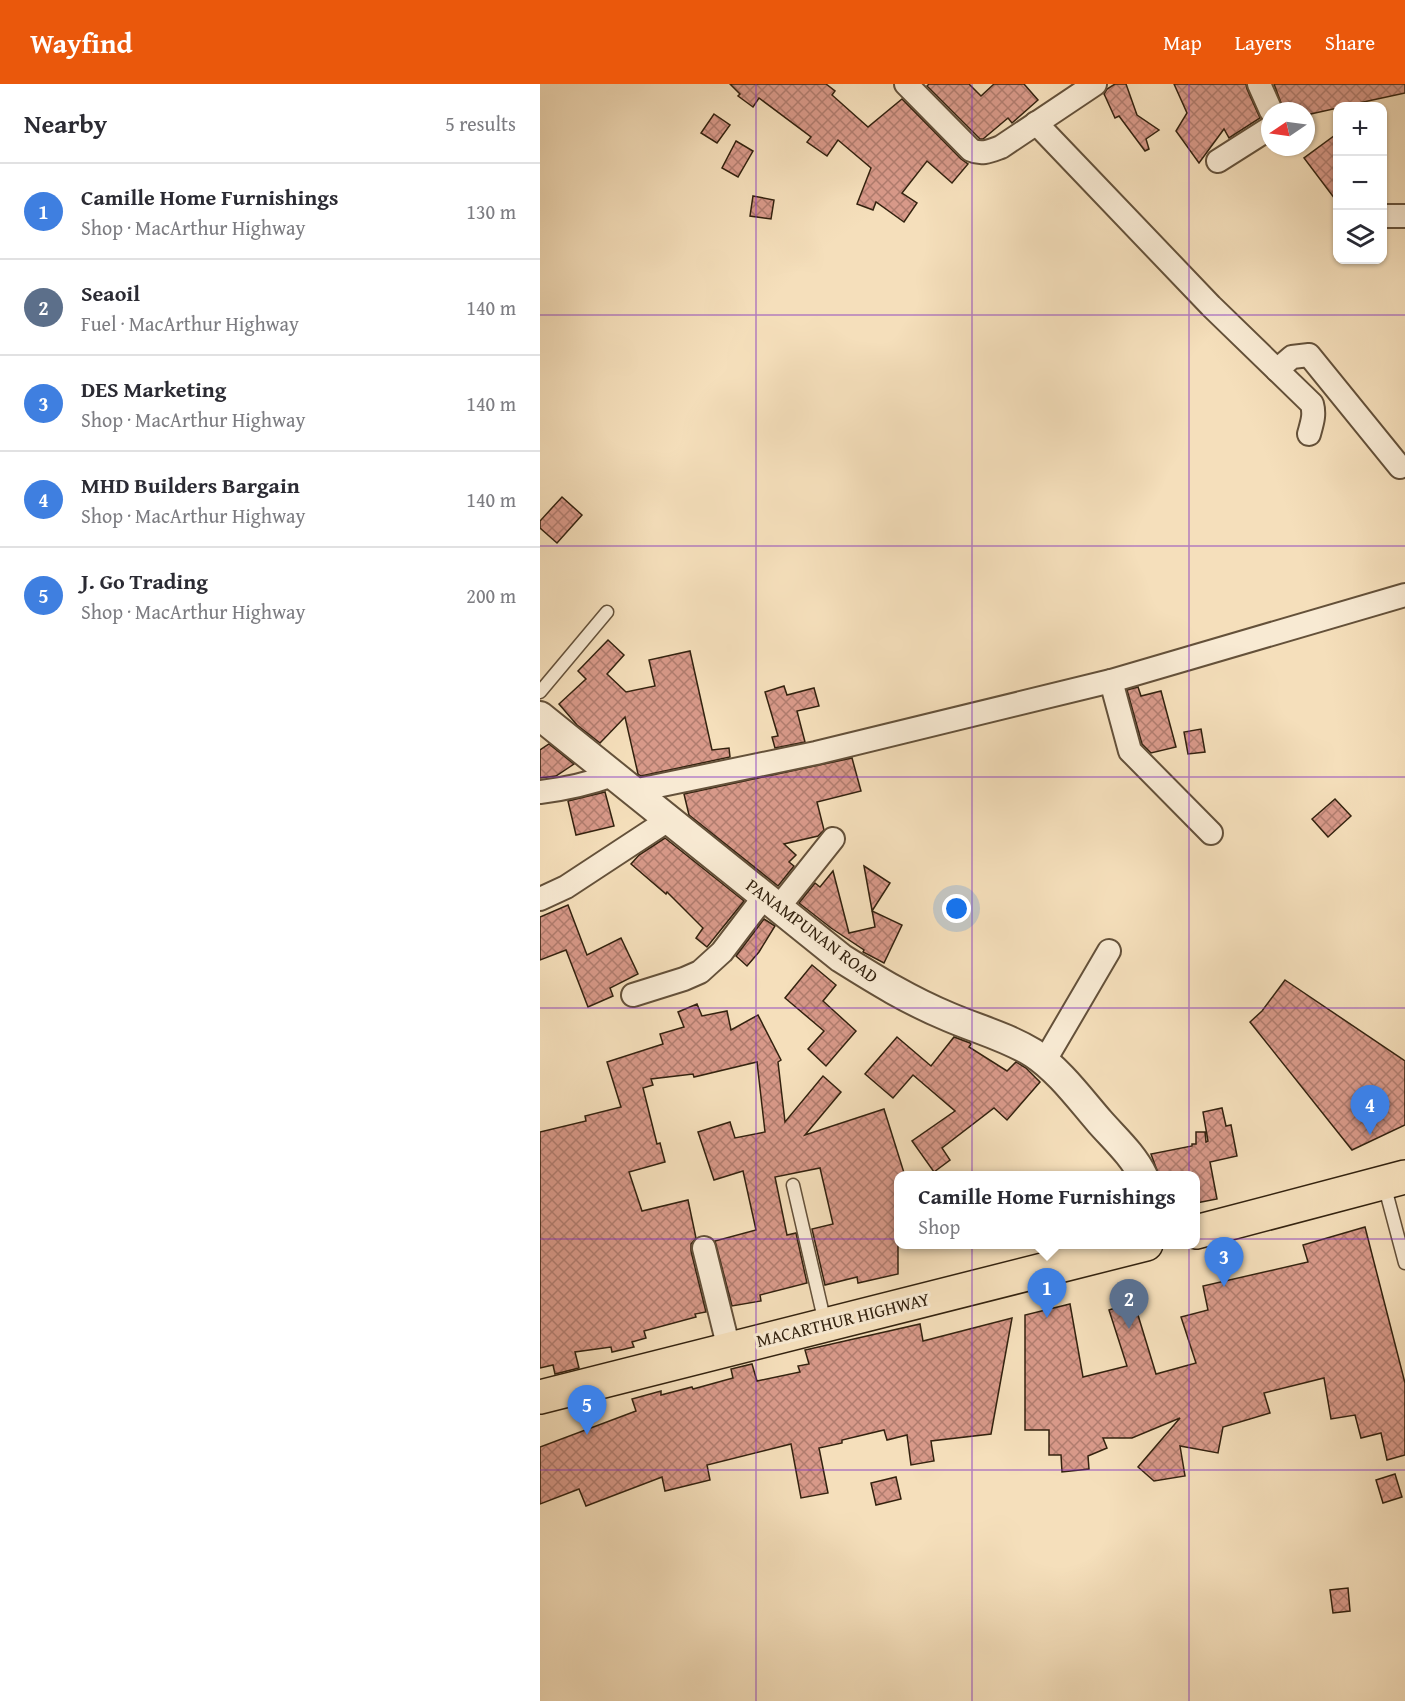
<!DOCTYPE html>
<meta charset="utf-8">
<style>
body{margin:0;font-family:"Gentium Book Plus",serif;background:#f7f7f7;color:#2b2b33}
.controls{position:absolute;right:18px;top:18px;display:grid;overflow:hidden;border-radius:12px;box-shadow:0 2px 4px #0004}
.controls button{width:54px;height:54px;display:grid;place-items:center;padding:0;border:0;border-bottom:2px solid #e1e1e2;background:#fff;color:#2b2b33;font:30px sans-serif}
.compass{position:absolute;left:721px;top:18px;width:54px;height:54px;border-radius:50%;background:#fff;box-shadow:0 2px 4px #0004;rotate:257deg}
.you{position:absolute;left:417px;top:825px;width:21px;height:21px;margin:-15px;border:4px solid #fff;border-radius:50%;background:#1a73e8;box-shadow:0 0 0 9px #1a73e833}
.badge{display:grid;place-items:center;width:39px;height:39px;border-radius:50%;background:#ea580c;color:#fff;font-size:20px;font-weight:700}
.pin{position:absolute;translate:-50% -50px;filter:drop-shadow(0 2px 3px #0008)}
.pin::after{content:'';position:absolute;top:32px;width:21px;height:18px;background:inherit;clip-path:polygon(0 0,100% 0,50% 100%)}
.popup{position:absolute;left:354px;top:1087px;width:306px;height:78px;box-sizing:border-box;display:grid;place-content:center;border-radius:12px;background:#fff;filter:drop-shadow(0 2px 4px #0005);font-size:20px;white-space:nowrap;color:#7c7c81}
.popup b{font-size:22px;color:#2b2b33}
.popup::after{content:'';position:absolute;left:50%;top:100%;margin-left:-12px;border:12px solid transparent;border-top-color:#fff}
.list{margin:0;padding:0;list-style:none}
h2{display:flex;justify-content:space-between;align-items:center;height:78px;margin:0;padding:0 24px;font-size:26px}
h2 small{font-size:20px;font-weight:400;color:#7c7c81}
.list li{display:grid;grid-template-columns:39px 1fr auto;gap:18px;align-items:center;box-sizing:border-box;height:96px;padding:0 24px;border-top:2px solid #e1e1e2}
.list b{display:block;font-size:22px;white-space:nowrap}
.list p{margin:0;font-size:20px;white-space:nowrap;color:#7c7c81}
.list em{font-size:20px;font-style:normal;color:#7c7c81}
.icon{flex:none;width:33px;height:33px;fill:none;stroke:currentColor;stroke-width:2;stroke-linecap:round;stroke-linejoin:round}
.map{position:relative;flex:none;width:865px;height:1617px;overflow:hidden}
header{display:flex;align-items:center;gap:36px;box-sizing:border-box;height:84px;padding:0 30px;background:#ea580c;color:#fff}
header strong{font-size:28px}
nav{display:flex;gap:33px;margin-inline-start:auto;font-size:21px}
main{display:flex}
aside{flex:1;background:#fff}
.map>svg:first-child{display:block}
.building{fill:url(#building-cross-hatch);stroke:#33220f;stroke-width:1.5}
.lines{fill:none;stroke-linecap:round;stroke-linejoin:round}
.service-casing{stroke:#64513a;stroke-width:15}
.minor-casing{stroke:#64513a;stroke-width:26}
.tertiary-casing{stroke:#64513a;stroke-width:32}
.trunk-casing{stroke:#33220f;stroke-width:36}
.service{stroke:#f8ead3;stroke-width:12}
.minor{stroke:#f8ead3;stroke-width:22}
.tertiary{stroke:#f8ead3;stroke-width:28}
.trunk{stroke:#f5dfbb;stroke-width:33}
.grid{fill:none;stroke:#7b2cbf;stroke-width:1.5;stroke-opacity:0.55}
.labels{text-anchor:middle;stroke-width:6;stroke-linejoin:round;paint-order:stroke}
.street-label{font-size:18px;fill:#33220f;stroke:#f8ead3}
</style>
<header>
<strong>Wayfind</strong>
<nav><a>Map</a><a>Layers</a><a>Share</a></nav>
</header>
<main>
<aside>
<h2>Nearby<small>5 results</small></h2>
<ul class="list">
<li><span class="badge" style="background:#3f7fe0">1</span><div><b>Camille Home Furnishings</b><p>Shop · MacArthur Highway</p></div><em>130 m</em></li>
<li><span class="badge" style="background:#5c6f8a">2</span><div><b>Seaoil</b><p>Fuel · MacArthur Highway</p></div><em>140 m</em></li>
<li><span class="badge" style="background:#3f7fe0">3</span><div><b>DES Marketing</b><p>Shop · MacArthur Highway</p></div><em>140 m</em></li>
<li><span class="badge" style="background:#3f7fe0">4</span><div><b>MHD Builders Bargain</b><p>Shop · MacArthur Highway</p></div><em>140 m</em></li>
<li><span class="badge" style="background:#3f7fe0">5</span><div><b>J. Go Trading</b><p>Shop · MacArthur Highway</p></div><em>200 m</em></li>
</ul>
</aside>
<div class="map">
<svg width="865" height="1617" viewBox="0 0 865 1617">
<defs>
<pattern id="building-cross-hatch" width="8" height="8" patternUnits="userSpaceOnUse" patternTransform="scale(1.5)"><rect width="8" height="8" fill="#d89989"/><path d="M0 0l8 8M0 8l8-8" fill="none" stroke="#b07c6e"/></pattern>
</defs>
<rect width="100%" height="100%" fill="#f5dfbb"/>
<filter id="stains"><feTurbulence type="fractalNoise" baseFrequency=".00333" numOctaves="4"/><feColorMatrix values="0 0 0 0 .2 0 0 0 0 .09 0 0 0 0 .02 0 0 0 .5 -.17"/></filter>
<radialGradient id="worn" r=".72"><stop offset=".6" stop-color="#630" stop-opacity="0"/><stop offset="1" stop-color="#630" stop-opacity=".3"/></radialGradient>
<g class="building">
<polygon points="190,0 286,0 295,7 292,11 328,43 362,15 421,75 428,80 412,99 387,77 362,109 377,119 364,138 336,118 333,126 317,120 331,84 298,56 287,72 267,58 271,53 219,14 213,23 198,12 200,10"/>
<polygon points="389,0 429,0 441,12 454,0 484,0 498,16 472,39 468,34 443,55 440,55 387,2"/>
<polygon points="575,0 586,0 597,31 619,46 606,55 609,65 605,67 579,32 575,34 565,12 564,10 567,5"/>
<polygon points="634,0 706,0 707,5 720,34 689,54 684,45 659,79 636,47 647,29"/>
<polygon points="734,0 865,0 865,9 805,22 798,22 798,24 766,31 766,27 744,27"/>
<polygon points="174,30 190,41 177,59 161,49"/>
<polygon points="798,49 798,119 764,74"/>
<polygon points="196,57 213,67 198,93 182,84"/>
<polygon points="213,112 234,116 231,135 210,132"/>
<polygon points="22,413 42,431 17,459 0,444 0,437"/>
<polygon points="68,556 84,571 67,590 86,608 115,602 109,576 150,567 172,666 189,664 190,673 101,692 98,690 85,633 60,659 37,641 19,620 46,595 38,587"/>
<polygon points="244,602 247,611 274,604 279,622 257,627 265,658 235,664 232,653 238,652 225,608"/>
<polygon points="598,603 601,612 621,607 636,663 611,669 602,660 587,606"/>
<polygon points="661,645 665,668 648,670 644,648"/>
<polygon points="9,660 34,680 16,692 0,694 0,666"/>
<polygon points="312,674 321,707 277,718 284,746 278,752 244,760 256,771 249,778 254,782 238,802 149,731 144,710"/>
<polygon points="65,708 74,742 36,751 28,717"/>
<polygon points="795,715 811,732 788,753 772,735"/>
<polygon points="125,754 204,817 167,863 156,854 163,844 127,808 126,810 91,780 99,771"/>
<polygon points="324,782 350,799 332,827 362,841 344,879 323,868 324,866 291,844 259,819 275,799 280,803 293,787 309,849 335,843"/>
<polygon points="28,821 47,871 81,854 98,890 70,904 73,912 48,923 26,866 0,876 0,833"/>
<polygon points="224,835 235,842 219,868 207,882 196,872"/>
<polygon points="272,881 296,901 283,917 316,947 286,982 268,965 284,947 245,914"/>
<polygon points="745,896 865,977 865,1041 812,1066 710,938 722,927"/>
<polygon points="157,920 162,932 187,927 191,946 218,931 241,976 238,978 245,1038 283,992 301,1008 265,1051 344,1025 365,1092 358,1092 358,1190 318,1199 317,1193 285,1201 272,1145 293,1140 280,1084 235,1093 247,1151 256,1149 267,1199 220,1211 221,1217 192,1222 175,1157 216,1146 203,1087 174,1096 158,1048 190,1038 195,1054 225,1048 217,978 154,993 153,990 111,995 113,1001 103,1004 117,1060 120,1059 125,1078 89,1088 102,1127 148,1116 156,1154 151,1160 151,1167 166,1228 155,1230 156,1233 104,1247 106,1254 92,1258 94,1263 72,1268 71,1263 35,1268 39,1284 15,1290 13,1281 0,1284 0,1048 46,1037 45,1032 81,1023 67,978 123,960 120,950 144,943 138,928"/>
<polygon points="357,953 391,982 414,953 430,959 431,960 429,963 467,987 476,978 486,984 500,998 467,1036 454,1024 402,1064 410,1076 394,1088 372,1057 415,1027 373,991 353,1014 325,990"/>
<polygon points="682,1024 686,1042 691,1041 697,1072 670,1078 677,1115 656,1119 656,1092 619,1092 611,1070 652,1062 652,1060 656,1060 656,1048 665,1048 666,1058 668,1057 663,1028"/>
<polygon points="825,1143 865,1299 865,1371 847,1376 841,1349 821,1354 815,1331 791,1335 784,1294 724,1309 730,1329 683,1343 678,1369 640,1362 645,1392 614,1397 598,1383 640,1334 592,1354 563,1354 567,1364 548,1372 549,1385 522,1388 521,1371 509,1371 509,1346 485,1346 485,1231 530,1220 543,1293 587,1282 569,1226 594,1218 616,1290 656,1279 641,1233 668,1226 663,1202 768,1178 763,1161"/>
<polygon points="472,1234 451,1350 391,1357 394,1377 371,1381 367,1351 347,1356 344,1346 302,1356 302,1359 279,1364 288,1409 261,1414 251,1360 167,1381 170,1396 125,1407 122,1393 46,1422 39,1405 0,1420 0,1363 96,1327 92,1315 121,1307 121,1311 152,1303 153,1305 193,1294 191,1285 212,1280 217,1297 260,1288 258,1282 269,1280 265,1266 380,1240 383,1257"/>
<polygon points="855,1390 862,1413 843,1419 836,1396"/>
<polygon points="356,1393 361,1415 336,1421 331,1399"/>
<polygon points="808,1504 810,1527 793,1529 790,1506"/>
</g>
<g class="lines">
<g class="service-casing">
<g id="service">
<polyline points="0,608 67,528"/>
<polyline points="844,1100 865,1179"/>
<polyline points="253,1101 285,1239"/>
</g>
</g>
<g class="minor-casing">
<g id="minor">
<path d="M366,0L431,66C442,71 450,67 461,63L555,0"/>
<polyline points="719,0 731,27"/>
<path d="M496,39L671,222L772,320C775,331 772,339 769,350"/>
<polyline points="678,77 730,44"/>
<polyline points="842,132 865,132"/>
<polyline points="737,286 752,273 769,271 860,383"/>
<polyline points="571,597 590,667 671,749"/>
<polyline points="93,707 276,669 571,597 865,511"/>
<path d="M0,708C26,705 48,700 73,691"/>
<polyline points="0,815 26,803 128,736"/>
<polyline points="238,824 293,755"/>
<polyline points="93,911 144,895 160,888 182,868 224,813"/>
<polyline points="504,978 569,867"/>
<polyline points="164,1164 189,1265"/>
</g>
</g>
<g class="tertiary-casing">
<path id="tertiary" d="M0,632L301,874C336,896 370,917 409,933C437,945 467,953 493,969C519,986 540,1015 560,1038C575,1055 593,1071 603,1092"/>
</g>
<g class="trunk-casing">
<g id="trunk">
<polyline points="656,1148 865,1093"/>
<polyline points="0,1313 606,1160"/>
</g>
</g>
<use href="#service" class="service"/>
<use href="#minor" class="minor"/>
<use href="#tertiary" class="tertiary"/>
<use href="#trunk" class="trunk"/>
</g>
<path class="grid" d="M216,0V1617M432,0V1617M649,0V1617M0,231H865M0,462H865M0,693H865M0,924H865M0,1155H865M0,1386H865"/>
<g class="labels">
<g class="street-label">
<text transform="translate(272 847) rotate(37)" y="6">PANAMPUNAN ROAD</text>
<text transform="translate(303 1236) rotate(-14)" y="6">MACARTHUR HIGHWAY</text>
</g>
</g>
<rect width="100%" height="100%" filter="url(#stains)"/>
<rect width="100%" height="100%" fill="url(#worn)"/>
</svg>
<div class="controls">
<button>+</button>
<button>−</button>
<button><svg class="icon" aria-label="layers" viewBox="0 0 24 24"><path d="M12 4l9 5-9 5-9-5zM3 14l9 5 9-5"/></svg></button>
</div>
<svg class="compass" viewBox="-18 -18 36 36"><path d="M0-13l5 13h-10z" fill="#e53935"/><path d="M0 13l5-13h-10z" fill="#7c7c81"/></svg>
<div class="you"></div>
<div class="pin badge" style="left:507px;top:1234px;background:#3f7fe0">1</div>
<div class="popup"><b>Camille Home Furnishings</b>Shop</div>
<div class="pin badge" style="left:589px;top:1245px;background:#5c6f8a">2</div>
<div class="pin badge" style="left:684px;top:1203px;background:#3f7fe0">3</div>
<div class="pin badge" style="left:830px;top:1051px;background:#3f7fe0">4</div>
<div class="pin badge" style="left:47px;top:1351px;background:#3f7fe0">5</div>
</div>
</main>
